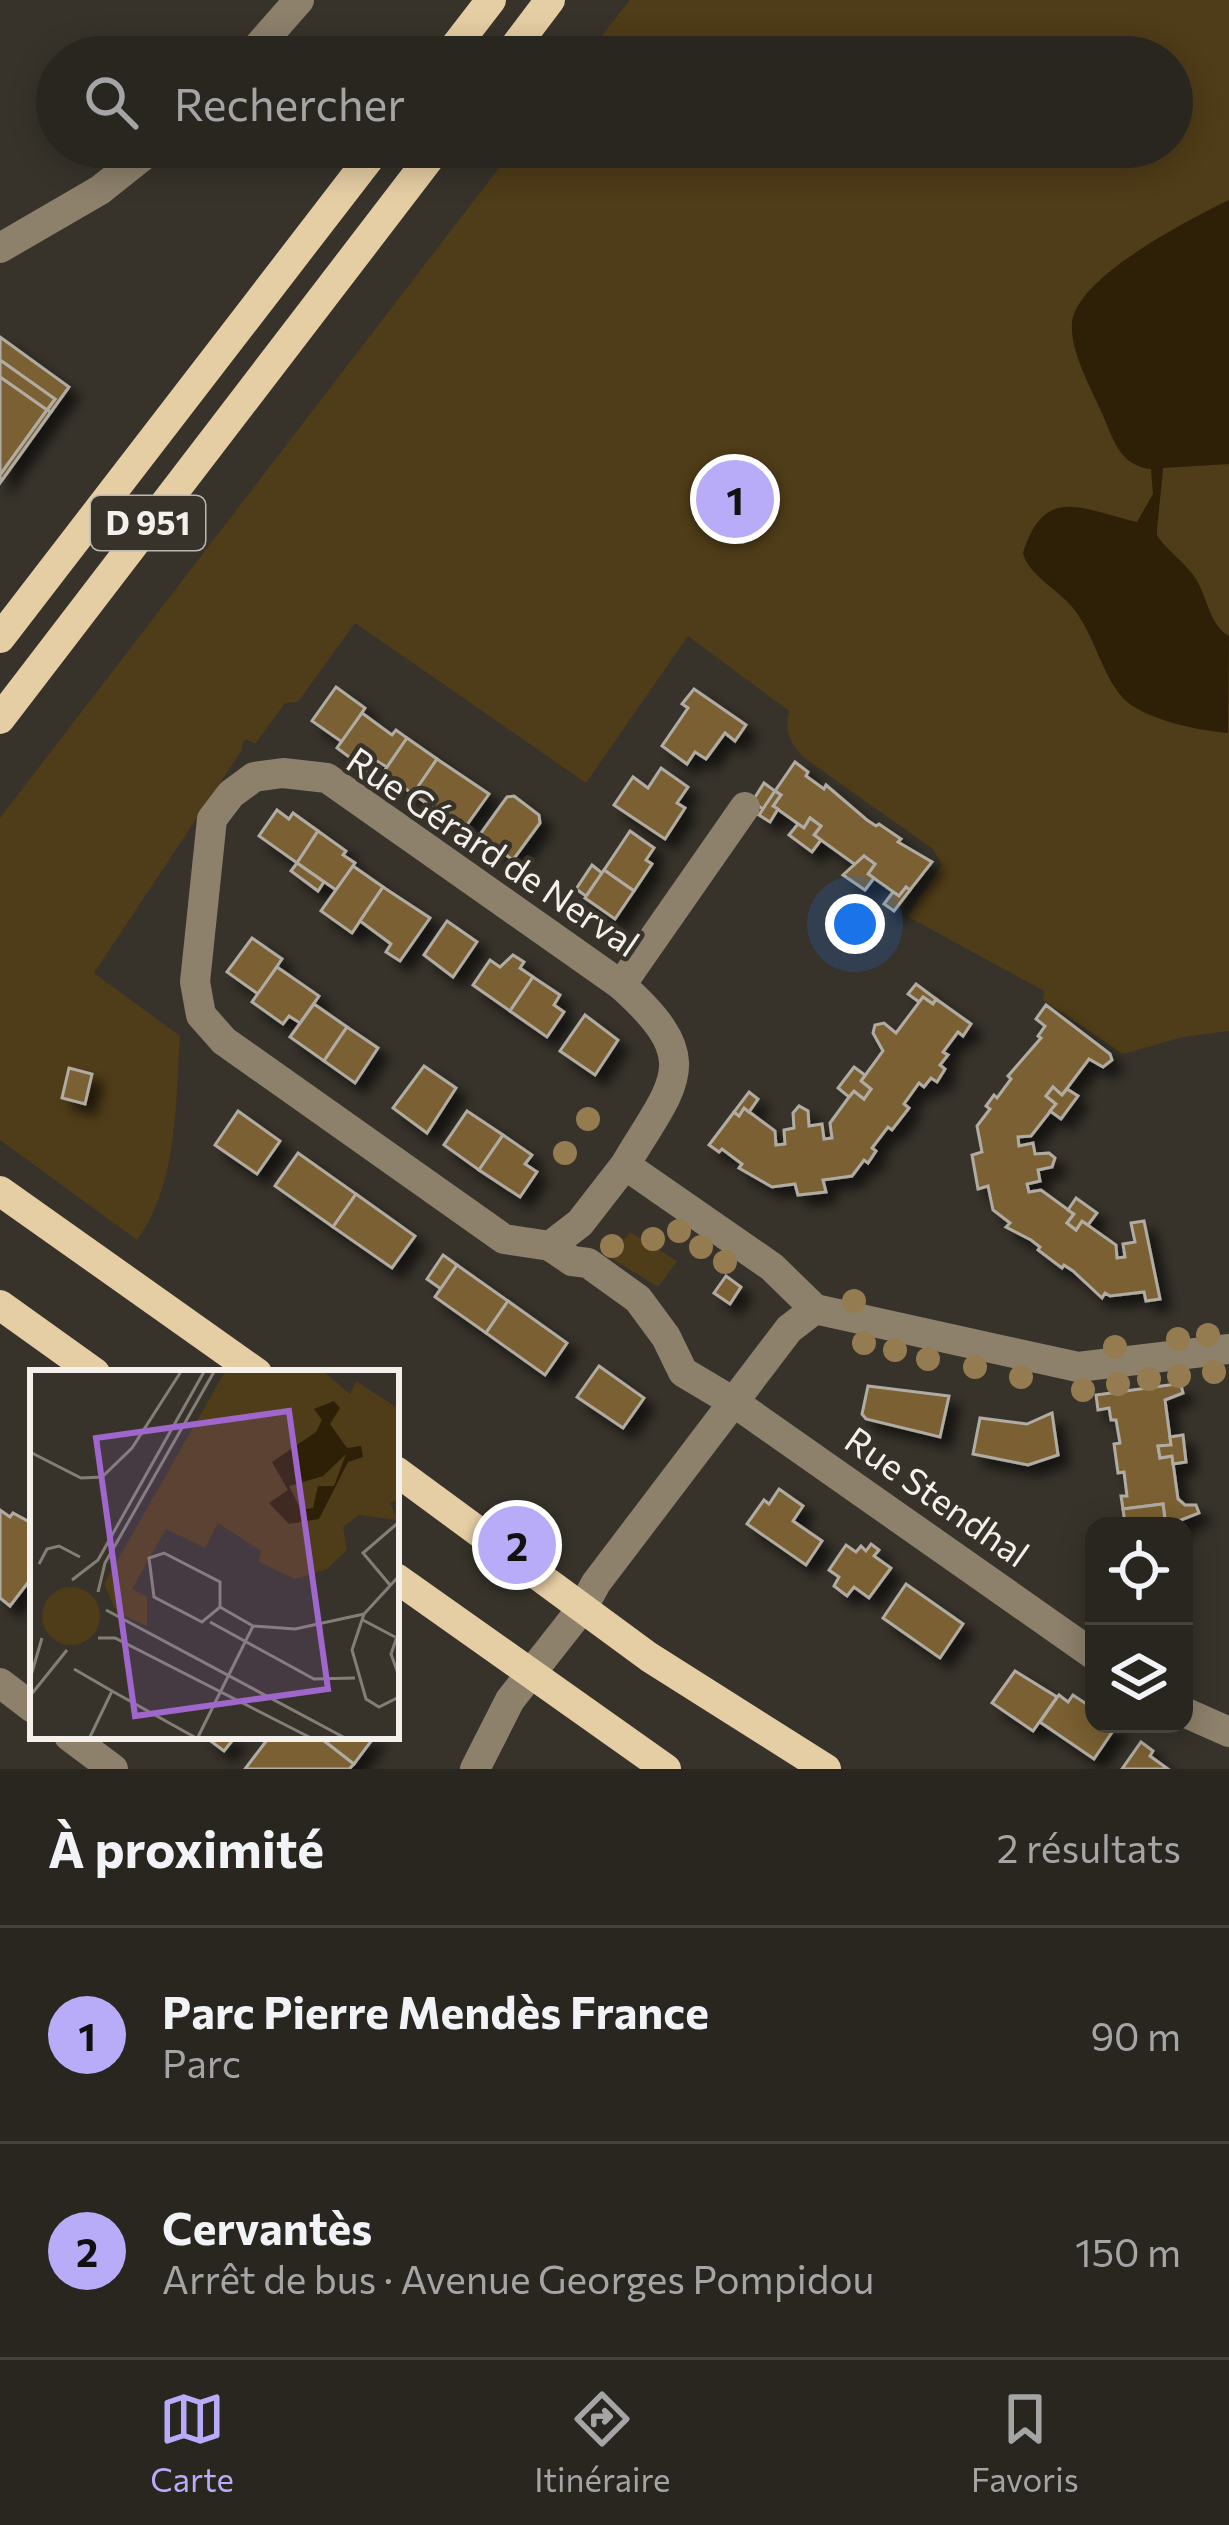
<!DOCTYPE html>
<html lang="fr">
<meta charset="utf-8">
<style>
body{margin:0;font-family:Commissioner,sans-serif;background:#35322d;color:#f1f3f6}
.controls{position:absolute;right:36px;bottom:36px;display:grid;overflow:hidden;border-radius:24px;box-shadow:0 6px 30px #0003}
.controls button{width:108px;height:108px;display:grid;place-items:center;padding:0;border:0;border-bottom:3px solid #45433e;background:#292620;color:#f1f3f6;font:60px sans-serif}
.you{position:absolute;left:855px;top:924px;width:42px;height:42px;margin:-30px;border:9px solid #fff;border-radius:50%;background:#1a73e8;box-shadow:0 0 0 18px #1a73e833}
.badge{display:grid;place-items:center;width:78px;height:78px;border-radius:50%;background:#b8abf7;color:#111;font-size:39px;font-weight:700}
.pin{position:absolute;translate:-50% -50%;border:6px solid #fff;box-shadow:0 3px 12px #0006}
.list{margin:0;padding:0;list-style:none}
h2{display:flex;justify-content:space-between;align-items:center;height:156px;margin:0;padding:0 48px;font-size:51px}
h2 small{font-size:39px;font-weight:400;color:#a5a5a5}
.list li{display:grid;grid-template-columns:78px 1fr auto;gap:36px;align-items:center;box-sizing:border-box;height:216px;padding:0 48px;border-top:3px solid #45433e}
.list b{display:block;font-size:45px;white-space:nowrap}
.list p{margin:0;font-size:39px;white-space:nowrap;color:#a5a5a5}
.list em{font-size:39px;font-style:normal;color:#a5a5a5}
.icon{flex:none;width:66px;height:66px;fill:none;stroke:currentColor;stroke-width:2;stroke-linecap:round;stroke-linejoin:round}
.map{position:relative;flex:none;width:1229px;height:1769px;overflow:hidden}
.search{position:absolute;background:#292620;box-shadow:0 6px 30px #0003;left:36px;right:36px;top:36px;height:132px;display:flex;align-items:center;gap:30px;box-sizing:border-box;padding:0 42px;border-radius:66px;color:#a5a5a5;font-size:45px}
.sheet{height:588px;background:#292620}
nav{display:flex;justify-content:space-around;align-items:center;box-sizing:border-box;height:168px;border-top:3px solid #45433e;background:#292620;font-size:33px;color:#a5a5a5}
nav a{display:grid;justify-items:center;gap:6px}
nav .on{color:#b8abf7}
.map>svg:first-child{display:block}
.green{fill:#4f3c18}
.water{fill:#2d2006}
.building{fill:#7a6031;stroke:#b1aca3;stroke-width:3;filter:url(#shadow)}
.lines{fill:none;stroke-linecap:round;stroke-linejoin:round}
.minor{stroke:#8d816c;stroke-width:30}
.major{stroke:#e6cea4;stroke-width:30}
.tree{fill:#947c50}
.labels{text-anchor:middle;stroke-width:9;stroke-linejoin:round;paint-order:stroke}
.shield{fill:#37332b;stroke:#bbb8b2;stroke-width:3}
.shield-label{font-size:33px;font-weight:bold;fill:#f4f1ec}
.street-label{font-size:36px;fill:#f4f1ec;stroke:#37332b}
.inset-road{fill:none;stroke:#837f78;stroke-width:3}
.view{fill:#9f67cc;fill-opacity:0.15;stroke:#9f67cc;stroke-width:6}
.inset-edge{fill:none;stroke:#f4f1ec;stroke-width:6}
</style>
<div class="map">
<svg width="1229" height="1769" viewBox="0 0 1229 1769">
<defs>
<filter id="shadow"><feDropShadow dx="10" dy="10" stdDeviation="6" flood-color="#0009"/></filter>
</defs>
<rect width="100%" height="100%" fill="#37332b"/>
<g class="green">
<path d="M630,0H1229V1031L1183,1037L1123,1054L1043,1000L1044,991L912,919L908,915L942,865L933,849L803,757C789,741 785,732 789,711L688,636L586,783L355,623L298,702L285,703L255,744L246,739L243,742L242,750L94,973L180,1036C175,1105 179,1182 137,1240L0,1140V818L515,147H1172V57H585Z"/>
<polygon points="630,1232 677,1261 658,1287 611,1258"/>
</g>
<path class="water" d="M1229,200V464L1163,468C1163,478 1156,531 1157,535C1163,547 1187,564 1196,579C1207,597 1210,626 1229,636L1228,733C1200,731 1142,719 1123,698C1102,675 1094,634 1073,608C1059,590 1028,575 1023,553C1045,483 1083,510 1137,522L1153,494L1151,469C1119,466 1113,438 1101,411C1090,386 1070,351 1072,323C1076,277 1190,219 1229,200Z"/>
<g class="building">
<polygon points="0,337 69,387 51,412 47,410 55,399 0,360"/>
<polygon points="0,360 55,399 47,410 0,377"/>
<polygon points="0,377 47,410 0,475"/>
<polygon points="47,410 51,412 0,483 0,475"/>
<polygon points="336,687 365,708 342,742 312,721"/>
<polygon points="694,689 746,725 735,741 725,733 706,759 695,752 687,764 662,746 688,708 682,704"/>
<polygon points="362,713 392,735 396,730 407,738 387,767 375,760 368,771 337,748"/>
<polygon points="407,738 437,759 413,794 383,773"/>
<polygon points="437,759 489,794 464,829 413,794"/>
<polygon points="795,762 808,772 806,776 824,789 826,785 867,820 876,826 879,824 901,839 898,842 932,862 910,890 906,887 899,896 868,874 875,864 864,856 857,866 814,835 821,826 810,818 804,828 773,806 781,795 775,791"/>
<polygon points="661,768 688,787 677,803 685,808 665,839 614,805 633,777 648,788"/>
<polygon points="764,783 775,791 763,809 752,802"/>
<polygon points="775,791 781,795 773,806 778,809 770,822 759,815"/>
<polygon points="514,796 539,815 540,823 513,860 479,836 507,797"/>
<polygon points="277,810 289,819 293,813 318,831 297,863 259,836"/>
<polygon points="810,818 821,826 814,835 821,840 812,852 789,835 798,824 804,828"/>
<polygon points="318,831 346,851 343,855 355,863 336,890 297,863"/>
<polygon points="630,831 654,848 646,860 652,864 634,891 604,870"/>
<polygon points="864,856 875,864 868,874 874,878 865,890 843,875"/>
<polygon points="297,863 324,882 318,891 291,871"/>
<polygon points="592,865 602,873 586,896 576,889"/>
<polygon points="353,866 383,887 352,933 321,911"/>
<polygon points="604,870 634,891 615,919 585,898"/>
<polygon points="383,887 430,918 400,961 386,952 391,944 360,921"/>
<polygon points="906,887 910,890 894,911 884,904 893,892 899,896"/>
<polygon points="447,921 477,942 453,977 424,955"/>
<polygon points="252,938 282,959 258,994 227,972"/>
<polygon points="513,955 524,962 520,968 533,977 510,1011 473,985 490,960 500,967"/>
<polygon points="277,967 319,996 300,1023 289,1016 283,1024 252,1002"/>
<polygon points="533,977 560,995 554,1005 564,1012 547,1037 510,1011"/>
<polygon points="916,984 936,999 933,1004 923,997 919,1002 908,994"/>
<polygon points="923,997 933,1004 936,999 971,1024 963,1036 958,1032 943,1052 948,1055 940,1065 945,1069 937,1082 931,1078 924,1087 919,1083 904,1104 909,1108 892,1130 888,1127 872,1148 876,1151 868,1163 864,1160 852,1176 823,1180 826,1192 798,1195 795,1184 772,1187 739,1168 742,1164 722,1149 719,1152 709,1145 734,1112 739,1116 744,1108 775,1131 776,1145 785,1144 784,1130 794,1128 793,1113 799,1106 808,1111 809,1126 822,1124 824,1139 832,1138 830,1123 849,1097 854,1091 864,1099 871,1089 861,1081 883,1051 873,1033 875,1025 884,1023 896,1033"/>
<polygon points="314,1004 347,1027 324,1061 290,1037"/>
<polygon points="1046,1005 1110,1054 1112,1060 1103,1067 1089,1059 1062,1095 1053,1087 1046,1096 1056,1104 1031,1136 1018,1137 1019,1146 1033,1143 1035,1154 1049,1153 1055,1158 1052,1167 1038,1170 1040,1181 1027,1184 1029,1192 1041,1190 1074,1214 1067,1223 1076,1230 1082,1221 1116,1245 1117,1258 1125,1257 1123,1244 1135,1242 1131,1223 1144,1221 1160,1299 1146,1301 1144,1292 1110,1296 1105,1293 1102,1298 1073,1271 1064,1265 1062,1268 1038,1250 1040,1247 1031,1240 1006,1227 1010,1223 993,1210 988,1186 978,1189 972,1155 982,1152 977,1126 990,1109 986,1106 994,1095 997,1098 1011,1079 1008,1076 1041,1038 1038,1036 1045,1026 1036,1019"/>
<polygon points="585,1015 618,1040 595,1075 560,1051"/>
<polygon points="347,1027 378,1048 355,1083 324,1061"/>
<polygon points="424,1066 456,1088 427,1133 393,1108"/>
<polygon points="854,1067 865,1075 861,1081 871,1089 864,1099 854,1091 849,1097 838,1088"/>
<polygon points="69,1068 92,1074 85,1104 62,1098"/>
<polygon points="1053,1087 1062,1095 1067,1089 1078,1096 1061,1119 1050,1111 1056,1104 1046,1096"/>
<polygon points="749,1092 758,1099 749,1112 744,1108 739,1116 734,1112"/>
<polygon points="238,1111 280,1141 257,1174 215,1145"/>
<polygon points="467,1111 503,1135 479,1170 444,1145"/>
<polygon points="503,1135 532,1155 525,1164 537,1172 520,1197 479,1170"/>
<polygon points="298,1153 356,1194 333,1227 275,1186"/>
<polygon points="356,1194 415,1236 392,1268 333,1227"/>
<polygon points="1076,1198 1097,1213 1088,1225 1082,1221 1076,1230 1067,1223 1074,1214 1068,1210"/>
<polygon points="443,1255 457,1265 441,1289 427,1279"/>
<polygon points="457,1265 508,1301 486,1333 435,1297"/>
<polygon points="726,1276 741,1287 730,1304 714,1293"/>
<polygon points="508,1301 567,1343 545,1375 486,1333"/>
<polygon points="599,1366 644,1398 623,1428 577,1397"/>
<polygon points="1176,1384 1181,1385 1183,1393 1165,1400 1171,1445 1158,1446 1160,1458 1172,1456 1178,1499 1185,1505 1196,1505 1199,1513 1181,1520 1182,1526 1125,1526 1165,1519 1163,1504 1123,1509 1121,1496 1127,1496 1124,1472 1118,1473 1114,1444 1120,1443 1116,1420 1111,1420 1109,1408 1098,1410 1096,1395"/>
<polygon points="868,1386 949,1396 940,1437 866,1419 862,1414"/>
<polygon points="1052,1413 1058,1455 1028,1465 973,1454 980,1418 1027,1424"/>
<polygon points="1183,1435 1186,1462 1173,1464 1172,1456 1160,1458 1158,1446 1171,1445 1170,1437"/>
<polygon points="779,1489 803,1506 793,1521 822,1541 806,1565 747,1524 764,1500 769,1504"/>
<polygon points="1163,1504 1165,1519 1125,1524 1123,1509"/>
<polygon points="0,1510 10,1517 13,1513 33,1524 33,1576 10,1606 0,1598"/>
<polygon points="871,1544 879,1550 874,1556 891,1568 869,1598 854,1587 847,1596 834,1586 839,1577 829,1570 846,1545 856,1552 861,1546 866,1551"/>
<polygon points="906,1584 963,1624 940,1658 883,1618"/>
<polygon points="1015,1671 1057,1697 1033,1731 992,1703"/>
<polygon points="1059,1695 1068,1702 1073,1695 1094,1709 1094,1724 1117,1725 1094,1759 1040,1722"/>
<polygon points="204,1736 236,1736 224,1751"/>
<polygon points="270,1736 318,1736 354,1764 349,1769 245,1769"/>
<polygon points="318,1736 375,1736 354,1764"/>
<polygon points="1141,1742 1153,1751 1150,1756 1168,1769 1122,1769"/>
</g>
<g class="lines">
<g class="minor">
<polyline points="249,57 299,0"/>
<polyline points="0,248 100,190 154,147"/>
<polyline points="621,985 745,807"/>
<path d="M625,1165C675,1081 706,1061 621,985L327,778L283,773L254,777L231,794L212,819L195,982L201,1015L224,1041L504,1239L550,1246L580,1223L625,1165L772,1267L815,1309"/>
<polyline points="550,1246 572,1261 588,1263 638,1299 666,1337 683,1372 735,1403 1094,1655"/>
<polyline points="0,1683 33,1708"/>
<polyline points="1184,1712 1229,1732"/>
<polyline points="69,1736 113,1769"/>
<polyline points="475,1769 510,1700 583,1607 596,1583 789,1329 815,1309 1078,1367 1229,1349"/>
</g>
<g class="major">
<polyline points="447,57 491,0"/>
<polyline points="507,57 550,0"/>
<polyline points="0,638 378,147"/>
<polyline points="0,719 438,147"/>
<polyline points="0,1191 257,1373"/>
<polyline points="0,1305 95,1373"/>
<polyline points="396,1471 649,1657 826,1769"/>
<polyline points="396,1578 666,1769"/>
</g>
</g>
<g class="tree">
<circle cx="588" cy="1119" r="12"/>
<circle cx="565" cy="1153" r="12"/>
<circle cx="679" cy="1231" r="12"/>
<circle cx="653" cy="1239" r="12"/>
<circle cx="612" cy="1246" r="12"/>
<circle cx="701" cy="1247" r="12"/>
<circle cx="725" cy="1262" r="12"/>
<circle cx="854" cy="1301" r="12"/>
<circle cx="1208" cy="1335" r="12"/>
<circle cx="1178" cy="1339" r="12"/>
<circle cx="864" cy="1343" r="12"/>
<circle cx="1115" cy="1347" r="12"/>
<circle cx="895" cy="1350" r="12"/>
<circle cx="928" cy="1359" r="12"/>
<circle cx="975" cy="1367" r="12"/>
<circle cx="1214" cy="1372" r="12"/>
<circle cx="1179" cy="1376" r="12"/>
<circle cx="1021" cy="1377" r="12"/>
<circle cx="1149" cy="1379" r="12"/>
<circle cx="1118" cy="1384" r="12"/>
<circle cx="1083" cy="1390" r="12"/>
</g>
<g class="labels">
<rect class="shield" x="91" y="496" width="114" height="54" rx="9"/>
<g class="shield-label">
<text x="148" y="535">D 951</text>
</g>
<g class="street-label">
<text transform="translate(493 852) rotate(34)" y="13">Rue Gérard de Nerval</text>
<text transform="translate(937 1497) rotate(35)" y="13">Rue Stendhal</text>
</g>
</g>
<g transform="translate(30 1370)">
<rect width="369" height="369" fill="#37332b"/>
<path d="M196,0H292L320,24L326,11L369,39V129L360,133L368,150L329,145L313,157L317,180L297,199L265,209L229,192L231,181L188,153L175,178L136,159L102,219L117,227V256L87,243L74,214ZM12 246a29 29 0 1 1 58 0a29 29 0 1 1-58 0Z" fill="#4f3c18"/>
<path d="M304,31L310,38L300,54L317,78L331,76L333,87L318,92L289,149L259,154L239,133L258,120L242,92L286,62L292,50L284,39ZM316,84L304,116H288L283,138L271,140L259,116L293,106Z" fill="#2d2006" fill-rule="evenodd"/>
<path class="inset-road" d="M0,82L51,108L72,107L102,78L152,0M9,194L17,179L29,176L50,187M369,206L334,244L322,280L336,329L349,337L369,327M42,210L68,190L175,0M360,215L333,183L369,152M68,222L75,193L185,0M190,237V212L134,183L119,188L124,227L172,252L190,237L223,256M76,240L317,369M331,249L365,267M180,252L284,309L325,308M369,261L361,284L369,306M68,268H85L283,369M44,299L82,321M0,309L12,268M0,326L37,280M59,369L82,321L168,369M167,369L223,256L265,259L334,244"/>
<path class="view" d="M259,41L298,319L105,346L66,68Z"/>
<rect width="369" height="369" class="inset-edge"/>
</g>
</svg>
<div class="controls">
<button><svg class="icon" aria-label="locate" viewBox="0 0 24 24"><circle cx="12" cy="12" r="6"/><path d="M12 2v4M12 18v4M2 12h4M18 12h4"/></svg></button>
<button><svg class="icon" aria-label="layers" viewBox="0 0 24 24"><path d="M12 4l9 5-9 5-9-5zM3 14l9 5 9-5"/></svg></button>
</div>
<div class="you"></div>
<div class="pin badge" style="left:735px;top:499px">1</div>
<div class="pin badge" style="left:517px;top:1545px">2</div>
<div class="search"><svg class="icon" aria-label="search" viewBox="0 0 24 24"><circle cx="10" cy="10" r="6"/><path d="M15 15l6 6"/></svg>Rechercher</div>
</div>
<section class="sheet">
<h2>À proximité<small>2 résultats</small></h2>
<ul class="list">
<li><span class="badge">1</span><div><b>Parc Pierre Mendès France</b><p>Parc</p></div><em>90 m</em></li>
<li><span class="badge">2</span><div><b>Cervantès</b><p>Arrêt de bus · Avenue Georges Pompidou</p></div><em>150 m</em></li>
</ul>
</section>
<nav>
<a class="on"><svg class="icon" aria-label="map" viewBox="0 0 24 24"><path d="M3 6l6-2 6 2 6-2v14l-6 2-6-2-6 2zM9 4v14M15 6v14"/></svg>Carte</a>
<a><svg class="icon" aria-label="directions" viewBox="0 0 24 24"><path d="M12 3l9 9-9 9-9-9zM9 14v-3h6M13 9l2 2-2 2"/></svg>Itinéraire</a>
<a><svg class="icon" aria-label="saved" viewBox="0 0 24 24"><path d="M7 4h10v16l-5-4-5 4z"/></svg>Favoris</a>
</nav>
